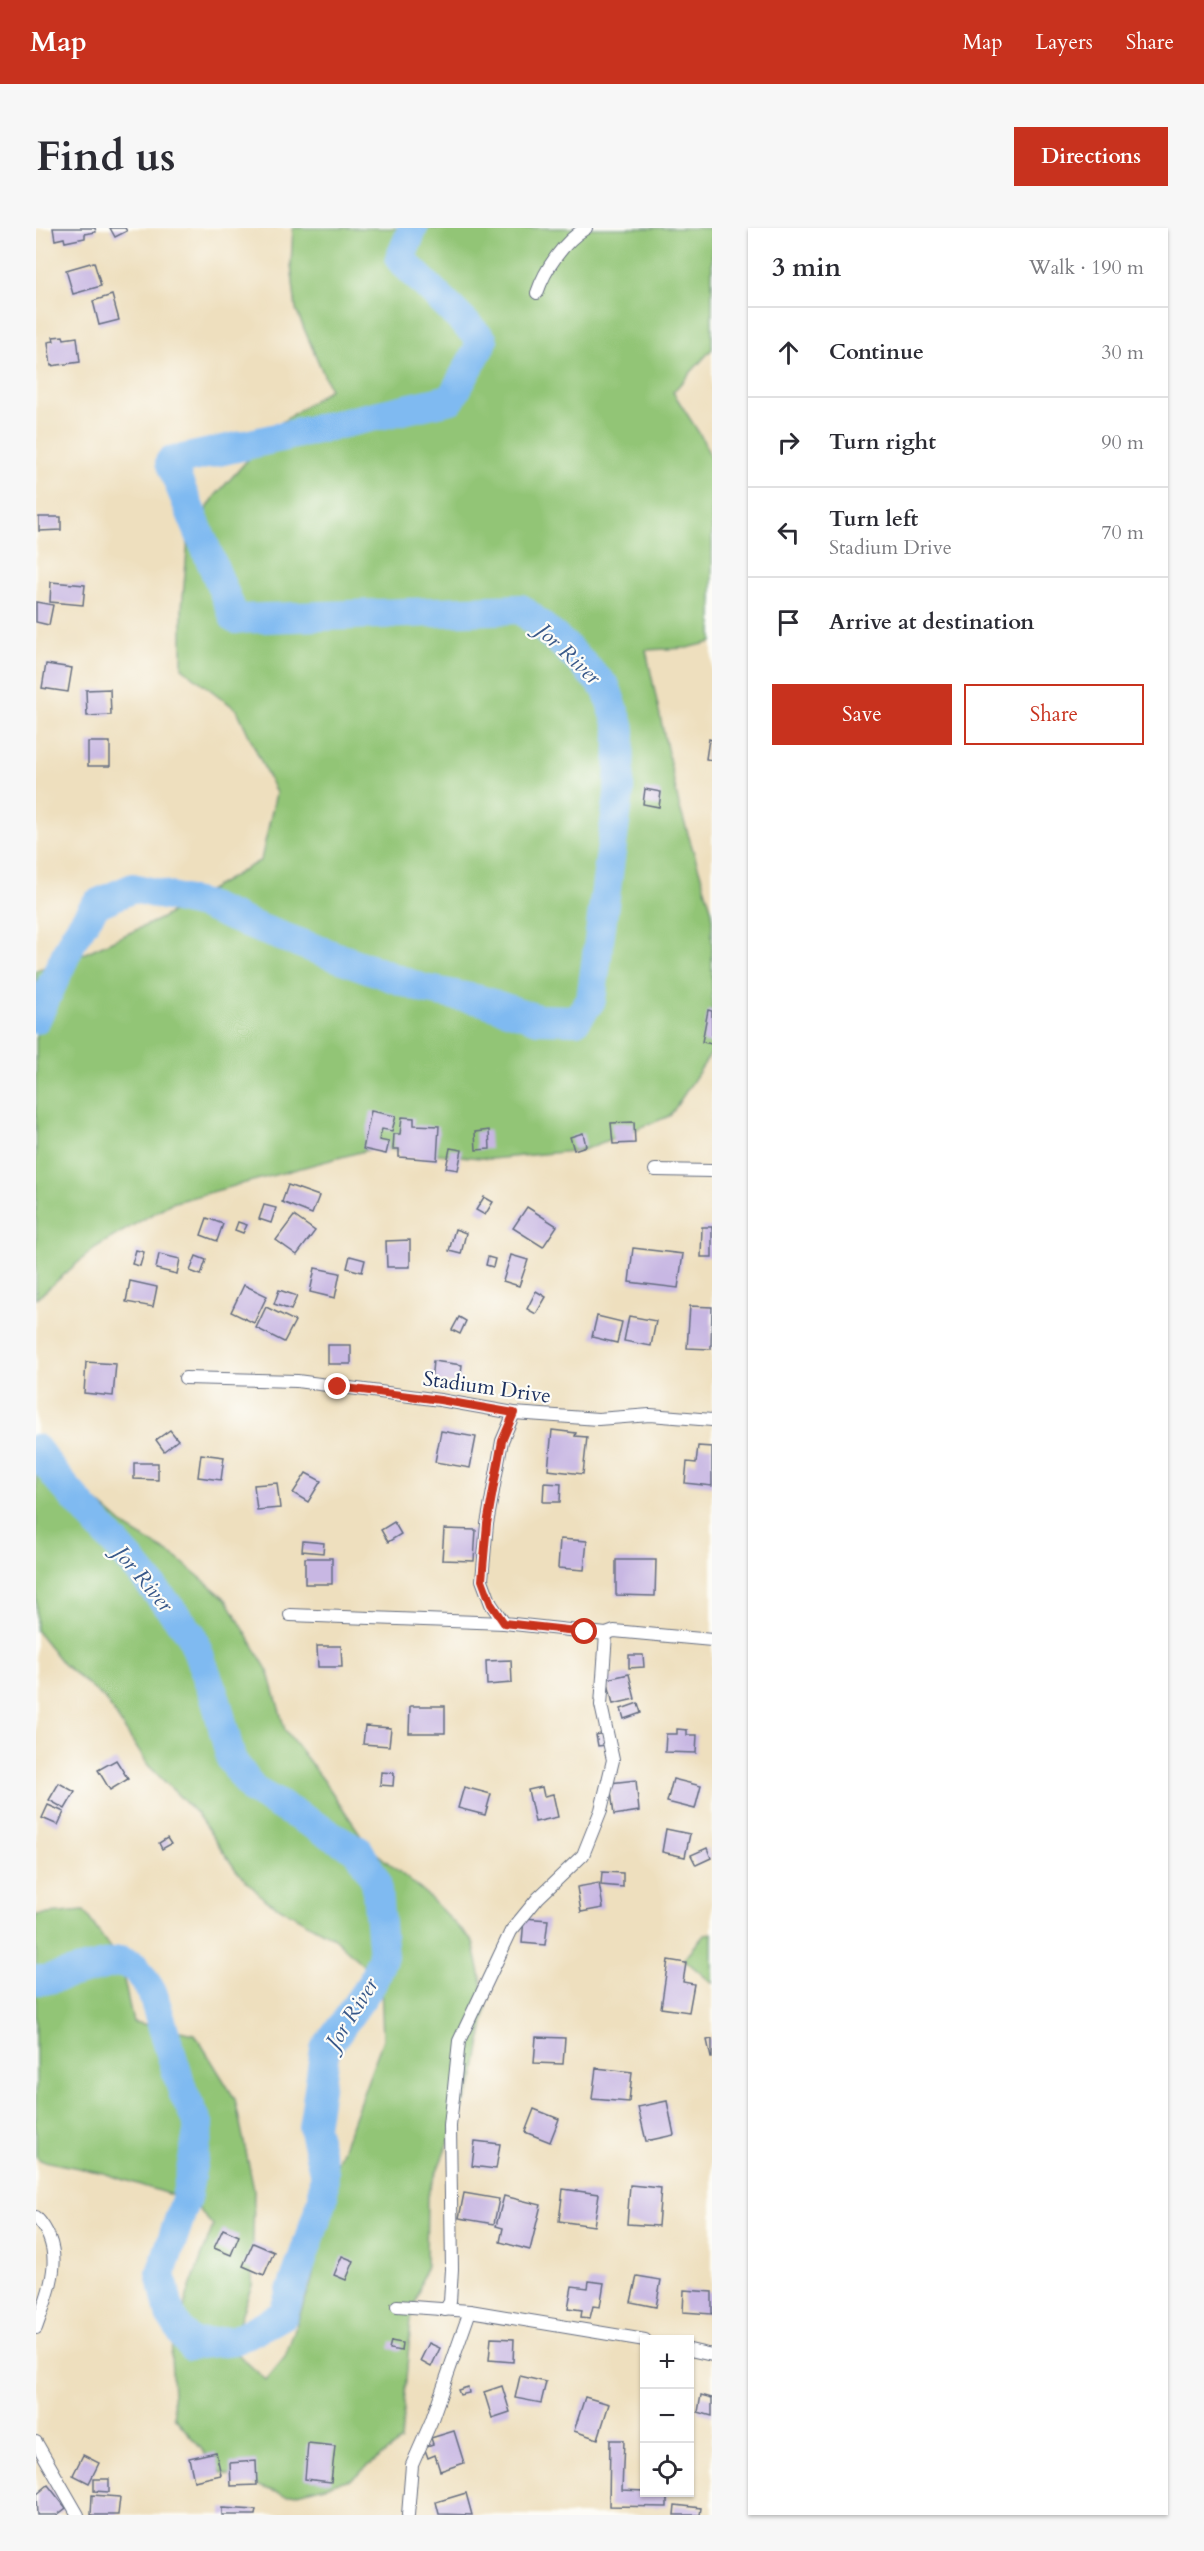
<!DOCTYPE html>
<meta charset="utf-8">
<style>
body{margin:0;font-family:Cardo,serif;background:#f7f7f7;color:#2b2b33}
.controls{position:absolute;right:18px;bottom:18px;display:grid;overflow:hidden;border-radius:0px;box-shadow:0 2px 4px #0004}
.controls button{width:54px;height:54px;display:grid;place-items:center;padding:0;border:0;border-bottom:2px solid #e1e1e2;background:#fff;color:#2b2b33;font:30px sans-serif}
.stop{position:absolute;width:18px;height:18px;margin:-14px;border:4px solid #c8321e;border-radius:50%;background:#fff}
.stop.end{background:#c8321e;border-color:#fff;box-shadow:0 2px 6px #0008}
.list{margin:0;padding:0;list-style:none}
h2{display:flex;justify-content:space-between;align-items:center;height:78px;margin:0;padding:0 24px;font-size:26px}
h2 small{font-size:20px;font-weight:400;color:#7c7c81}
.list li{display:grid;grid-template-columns:39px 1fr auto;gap:18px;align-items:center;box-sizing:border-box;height:90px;padding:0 24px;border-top:2px solid #e1e1e2}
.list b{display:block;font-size:22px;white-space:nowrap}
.list p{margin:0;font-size:20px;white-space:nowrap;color:#7c7c81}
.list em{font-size:20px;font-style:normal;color:#7c7c81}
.actions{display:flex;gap:12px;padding:18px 24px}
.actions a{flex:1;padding:14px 0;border:2px solid #c8321e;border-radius:0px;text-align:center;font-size:21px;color:#c8321e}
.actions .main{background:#c8321e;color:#fff}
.icon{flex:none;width:33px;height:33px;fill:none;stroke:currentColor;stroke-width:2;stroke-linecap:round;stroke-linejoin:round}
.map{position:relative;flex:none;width:676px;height:2287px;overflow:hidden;border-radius:0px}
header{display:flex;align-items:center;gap:36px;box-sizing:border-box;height:84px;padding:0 30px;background:#c8321e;color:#fff}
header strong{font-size:28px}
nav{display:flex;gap:33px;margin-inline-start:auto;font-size:21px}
.intro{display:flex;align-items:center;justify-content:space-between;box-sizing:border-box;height:144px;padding:0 36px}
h1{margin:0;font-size:42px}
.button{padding:15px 27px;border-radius:0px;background:#c8321e;color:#fff;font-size:21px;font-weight:700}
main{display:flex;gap:36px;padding:0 36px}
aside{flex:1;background:#fff;border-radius:0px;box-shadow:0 2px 4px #0004}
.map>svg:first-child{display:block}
.green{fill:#92c576;stroke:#567a6a;stroke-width:1.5}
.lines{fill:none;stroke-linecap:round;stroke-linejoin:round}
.river{stroke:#7fbaf1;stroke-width:30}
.building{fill:#c8b7e3}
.minor-casing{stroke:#656d80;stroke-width:14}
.minor{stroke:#fff;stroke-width:12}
.route{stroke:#c8321e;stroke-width:8}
.labels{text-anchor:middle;stroke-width:4.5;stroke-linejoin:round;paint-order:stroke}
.street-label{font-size:21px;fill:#1b2f5e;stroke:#fdfcf7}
.water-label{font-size:22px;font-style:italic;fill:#39598a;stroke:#fdfcf7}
</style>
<header>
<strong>Map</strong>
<nav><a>Map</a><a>Layers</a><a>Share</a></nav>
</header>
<div class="intro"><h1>Find us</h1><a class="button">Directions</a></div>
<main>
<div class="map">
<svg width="676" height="2287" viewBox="0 0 676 2287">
<rect width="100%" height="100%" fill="#fdfcf7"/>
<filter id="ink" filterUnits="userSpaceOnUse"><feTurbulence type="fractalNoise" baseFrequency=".0167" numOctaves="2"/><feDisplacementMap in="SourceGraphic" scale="12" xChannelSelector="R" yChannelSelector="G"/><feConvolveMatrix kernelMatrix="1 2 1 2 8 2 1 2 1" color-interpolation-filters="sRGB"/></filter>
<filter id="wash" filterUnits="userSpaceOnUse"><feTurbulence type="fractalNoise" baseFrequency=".008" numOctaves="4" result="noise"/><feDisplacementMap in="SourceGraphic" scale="24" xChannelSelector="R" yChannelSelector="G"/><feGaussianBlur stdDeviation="1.35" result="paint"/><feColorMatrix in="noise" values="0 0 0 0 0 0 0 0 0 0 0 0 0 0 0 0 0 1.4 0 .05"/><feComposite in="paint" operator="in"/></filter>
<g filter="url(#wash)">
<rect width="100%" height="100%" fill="#eedfbe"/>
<g class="green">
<polygon points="257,0 676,0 676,121 637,164 665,208 676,232 676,414 651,420 610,422 643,577 676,683 676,824 634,888 547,922 455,931 339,920 135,975 60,1019 0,1071 0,742 45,727 124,691 225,632 240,565 201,482 146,440 146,380 152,311 179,268 246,194 294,161 260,82 255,36"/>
<polygon points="0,1215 13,1231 91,1300 141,1330 191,1372 233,1445 249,1502 289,1554 333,1619 390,1666 437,1714 451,1777 439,1848 391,1968 390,2037 375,2091 365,2213 315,2251 251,2268 186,2245 138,2189 135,2126 153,2062 177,1998 157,1974 67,1945 3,1932 0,1929 0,1687 48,1683 84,1734 97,1794 159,1806 199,1871 218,1962 216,2057 194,2119 230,2152 249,2129 276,2052 290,1966 347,1811 345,1754 298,1710 228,1671 200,1642 161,1586 112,1537 69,1471 27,1436 0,1402"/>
<polygon points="676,1705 676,1755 648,1731 669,1706"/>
</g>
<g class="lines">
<g class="river">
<polyline points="0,791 38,709 60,676 97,660 169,677 220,699 388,761 444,772 502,791 540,792 555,772 583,565 584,500 570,460 529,418 485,381 199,391 134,234 415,171 447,113 364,31 377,0"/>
<polyline points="0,1221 23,1252 102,1341 155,1406 180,1472 195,1531 217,1562 323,1623 340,1653 347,1728 336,1755 289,1821 277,1899 288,1944 287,1971 247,2087 199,2112 154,2117 134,2086 125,2045 150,1971 163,1898 147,1864 116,1764 99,1739 84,1733 9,1752 0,1752"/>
</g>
</g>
<g id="blocks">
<g class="building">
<polygon points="17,0 59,0 60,4 49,6 49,10 29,14 28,10 19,12"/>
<polygon points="74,0 89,0 91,3 79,9"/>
<polygon points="58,34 65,58 37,66 30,42"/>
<polygon points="76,67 83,92 63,97 57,73"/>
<polygon points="27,108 28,111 41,109 44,134 15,138 12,114 18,113 17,109"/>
<polygon points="3,289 25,289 25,302 3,303"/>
<polygon points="15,354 49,357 47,377 14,374"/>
<polygon points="0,374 17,377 13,397 0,394"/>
<polygon points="10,436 36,440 32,464 6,460"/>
<polygon points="74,461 75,487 51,488 50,462"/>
<polygon points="673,511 676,512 676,532 670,531"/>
<rect x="52" y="514" width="22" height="24"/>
<polygon points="609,561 625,564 623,579 607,576"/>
<polygon points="672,782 676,783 676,816 666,814"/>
<polygon points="335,883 360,888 356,903 346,901 343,912 353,914 350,926 327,921"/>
<polygon points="366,889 378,890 378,897 403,898 401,932 363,929 363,921 357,921 358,906 364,906"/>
<polygon points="598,894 599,915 577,916 575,895"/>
<polygon points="453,902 454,921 440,922 439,904"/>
<polygon points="547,905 550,918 538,922 534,909"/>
<polygon points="414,920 426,922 422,942 410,940"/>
<polygon points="252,957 283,968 276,986 246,974"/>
<polygon points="448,969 457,974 449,987 440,982"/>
<polygon points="228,977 240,980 235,995 223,991"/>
<polygon points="491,979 521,998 507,1019 477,1000"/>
<polygon points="258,988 279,1003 261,1027 240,1012"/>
<polygon points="171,990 187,996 181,1013 165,1007"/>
<polygon points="202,994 211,997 207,1005 199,1002"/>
<polygon points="666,999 676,999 676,1029 665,1029"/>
<polygon points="419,1001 430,1005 425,1026 413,1023"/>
<polygon points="374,1012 374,1039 351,1039 350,1013"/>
<polygon points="597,1020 647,1026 642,1060 593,1054"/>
<polygon points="100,1022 108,1024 104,1038 96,1036"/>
<polygon points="123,1026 144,1031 141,1046 120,1041"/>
<polygon points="475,1027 492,1032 483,1058 467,1053"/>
<polygon points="160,1028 170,1032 165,1047 154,1043"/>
<polygon points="314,1028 329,1032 326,1044 311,1040"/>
<polygon points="452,1029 459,1031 457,1039 450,1037"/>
<polygon points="279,1040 304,1045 299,1070 274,1064"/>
<polygon points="94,1053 121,1059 117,1079 90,1074"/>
<polygon points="208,1057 231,1068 218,1095 195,1084"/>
<polygon points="243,1062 261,1068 255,1082 238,1076"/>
<polygon points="500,1063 510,1069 500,1086 491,1081"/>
<polygon points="654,1078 676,1079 675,1121 651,1120"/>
<polygon points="230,1079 259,1093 248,1114 220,1100"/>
<polygon points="561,1088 586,1094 581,1115 556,1109"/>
<polygon points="593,1088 620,1093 615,1118 588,1113"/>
<polygon points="423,1089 430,1093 424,1106 416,1102"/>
<rect x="292" y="1117" width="23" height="19"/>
<polygon points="397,1133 426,1137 424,1156 395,1153"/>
<polygon points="50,1134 80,1136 77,1168 48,1165"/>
<polygon points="134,1202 142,1212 128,1223 120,1212"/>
<polygon points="516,1202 540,1205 539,1208 551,1209 547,1246 512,1242"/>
<polygon points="405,1203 440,1209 434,1240 399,1234"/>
<polygon points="662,1218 676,1219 676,1258 649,1255 651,1234 660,1235"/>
<polygon points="165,1226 188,1229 185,1252 162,1249"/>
<polygon points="98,1235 122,1235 122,1252 98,1251"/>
<polygon points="270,1245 285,1253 272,1274 257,1265"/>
<polygon points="241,1255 244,1280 221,1282 218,1257"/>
<polygon points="508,1255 525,1256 524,1274 507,1274"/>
<polygon points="358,1294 365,1306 352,1314 345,1302"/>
<polygon points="408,1301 440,1302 438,1333 406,1332"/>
<polygon points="524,1311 551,1313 548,1342 522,1340"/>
<polygon points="267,1313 288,1315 287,1325 266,1323"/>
<rect x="269" y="1330" width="27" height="26"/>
<polygon points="580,1332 620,1332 619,1368 580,1367"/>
<polygon points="281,1418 305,1418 306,1439 282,1439"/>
<polygon points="593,1427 607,1427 608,1439 593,1440"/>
<polygon points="475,1432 476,1455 451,1457 450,1433"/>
<polygon points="593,1446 599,1471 577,1476 571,1451"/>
<polygon points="602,1475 605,1485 588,1491 585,1481"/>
<polygon points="374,1478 409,1478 409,1505 373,1505"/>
<polygon points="329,1498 355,1500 353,1518 327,1516"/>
<polygon points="641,1501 651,1502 651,1507 661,1507 660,1525 629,1524 630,1506 641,1506"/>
<polygon points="569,1505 570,1517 562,1518 560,1507"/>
<polygon points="80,1532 92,1551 74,1562 62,1542"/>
<polygon points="345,1544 358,1545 357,1558 344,1557"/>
<polygon points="637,1551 665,1558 659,1581 631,1574"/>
<polygon points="600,1552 603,1583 578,1587 574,1555"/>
<polygon points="23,1555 39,1564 29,1581 13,1572"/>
<polygon points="428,1559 455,1566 449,1587 422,1580"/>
<polygon points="506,1559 508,1568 517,1566 522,1589 499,1594 492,1562"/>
<polygon points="12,1577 28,1584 22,1597 6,1590"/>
<polygon points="630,1601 654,1606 649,1629 626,1624"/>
<polygon points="131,1610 135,1616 126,1621 123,1615"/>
<polygon points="671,1620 675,1630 660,1637 655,1627"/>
<polygon points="566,1644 587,1645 587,1659 565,1657"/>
<polygon points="563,1655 567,1680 545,1684 541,1659"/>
<polygon points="488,1690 512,1692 509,1717 486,1715"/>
<polygon points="632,1732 650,1735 647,1754 658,1756 653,1784 625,1780"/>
<polygon points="500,1809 529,1810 527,1836 498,1835"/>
<polygon points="676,1811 676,1830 675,1830 671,1812"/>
<polygon points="560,1840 596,1844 593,1874 556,1871"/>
<polygon points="631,1873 638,1907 610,1913 602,1879"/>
<polygon points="498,1881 523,1891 514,1914 489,1904"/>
<polygon points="439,1913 464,1916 460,1941 436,1938"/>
<polygon points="594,1957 625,1960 622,1998 591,1996"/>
<polygon points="527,1961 563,1966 558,1998 523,1993"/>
<polygon points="428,1965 463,1971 458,1996 423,1990"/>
<polygon points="468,1968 505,1977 494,2022 464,2014 467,2000 460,1998"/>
<polygon points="187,2001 203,2008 195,2027 178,2020"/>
<polygon points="217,2015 238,2024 228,2047 207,2038"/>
<polygon points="306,2028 318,2033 310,2052 298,2047"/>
<polygon points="601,2048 625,2052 620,2079 595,2074"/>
<polygon points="553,2053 568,2055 564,2079 557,2078 554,2090 545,2089 546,2082 532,2080 536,2058 552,2060"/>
<polygon points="648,2062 676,2064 676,2086 647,2084"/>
<polygon points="455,2110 478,2111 477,2134 453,2132"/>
<polygon points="355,2113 366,2115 365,2123 353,2121"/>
<polygon points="393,2115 404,2120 395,2139 384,2133"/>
<polygon points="484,2148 510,2154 505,2175 479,2170"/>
<polygon points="466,2158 474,2184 456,2190 448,2164"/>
<polygon points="432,2159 433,2165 424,2167 422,2162"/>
<polygon points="665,2167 676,2170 676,2188 662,2184"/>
<polygon points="549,2169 573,2176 562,2211 538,2203"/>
<polygon points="418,2203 428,2235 404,2243 399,2227 392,2230 388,2219 397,2216 395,2210"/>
<polygon points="574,2212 588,2212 586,2262 631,2264 631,2279 573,2278"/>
<polygon points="272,2215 299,2218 295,2254 269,2251"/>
<polygon points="180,2224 185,2247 158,2253 153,2230"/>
<polygon points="47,2227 63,2235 53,2255 37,2247"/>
<polygon points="220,2233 221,2257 195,2258 194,2235"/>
<polygon points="58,2251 73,2251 73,2264 58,2263"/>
<polygon points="12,2257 30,2280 21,2287 1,2287 0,2267"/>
<polygon points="430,2265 436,2287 403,2286 400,2274"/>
<polygon points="56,2267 84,2269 82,2287 55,2287"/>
<polygon points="639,2277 665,2280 664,2287 638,2287"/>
<polygon points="186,2280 220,2282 219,2287 186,2287"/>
</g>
</g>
</g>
<g filter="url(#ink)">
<use href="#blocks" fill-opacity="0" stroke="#656d80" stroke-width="1.5"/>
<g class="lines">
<g class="minor-casing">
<g id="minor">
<path d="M501,65C509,41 528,13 550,0"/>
<polyline points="619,942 676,943"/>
<polyline points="149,1150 261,1153 404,1172 478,1185 562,1191 614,1187 676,1192"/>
<polyline points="478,1185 466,1213 451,1296 446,1352 455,1376 468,1395 570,1406 578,1403 676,1412"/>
<polyline points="254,1387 468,1395"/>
<path d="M0,1989C32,2024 13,2062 0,2100"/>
<polyline points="361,2078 434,2083 609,2112"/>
<polyline points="409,2082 414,2074 416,2041 414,1898 423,1813 475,1703 502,1670 547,1627 565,1582 577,1532 565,1477 570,1406"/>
<polyline points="654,2122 676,2127"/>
<polyline points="0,2214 42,2287"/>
<polyline points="372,2287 376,2237 395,2194 434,2083"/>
</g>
</g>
<use href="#minor" class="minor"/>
</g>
</g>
<g class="lines" filter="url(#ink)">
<polyline class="route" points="302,1159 404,1172 478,1185 466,1213 451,1296 446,1352 455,1376 468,1395 549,1404"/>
</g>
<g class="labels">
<g class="street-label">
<text transform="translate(451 1159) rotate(8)" y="7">Stadium Drive</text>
</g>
<g class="water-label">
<text transform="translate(533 425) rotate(43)" y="8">Jor River</text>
<text transform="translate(108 1350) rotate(50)" y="8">Jor River</text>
<text transform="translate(315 1785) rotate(-58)" y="8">Jor River</text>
</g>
</g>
</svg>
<div class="controls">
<button>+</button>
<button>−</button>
<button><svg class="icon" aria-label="locate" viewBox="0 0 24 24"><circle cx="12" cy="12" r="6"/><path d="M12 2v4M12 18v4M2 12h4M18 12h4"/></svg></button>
</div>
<div class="stop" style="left:549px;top:1404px"></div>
<div class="stop end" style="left:302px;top:1159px"></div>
</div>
<aside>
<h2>3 min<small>Walk · 190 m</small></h2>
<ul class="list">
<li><svg class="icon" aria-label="ahead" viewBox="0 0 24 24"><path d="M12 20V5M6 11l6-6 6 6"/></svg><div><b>Continue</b></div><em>30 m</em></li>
<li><svg class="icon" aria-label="right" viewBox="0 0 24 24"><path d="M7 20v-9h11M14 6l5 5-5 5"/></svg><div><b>Turn right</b></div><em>90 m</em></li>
<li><svg class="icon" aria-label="left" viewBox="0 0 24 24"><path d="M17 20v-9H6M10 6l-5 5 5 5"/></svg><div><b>Turn left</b><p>Stadium Drive</p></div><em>70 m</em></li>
<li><svg class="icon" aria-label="arrive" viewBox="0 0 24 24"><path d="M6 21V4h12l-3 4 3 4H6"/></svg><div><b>Arrive at destination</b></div></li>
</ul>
<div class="actions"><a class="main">Save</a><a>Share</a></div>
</aside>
</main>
